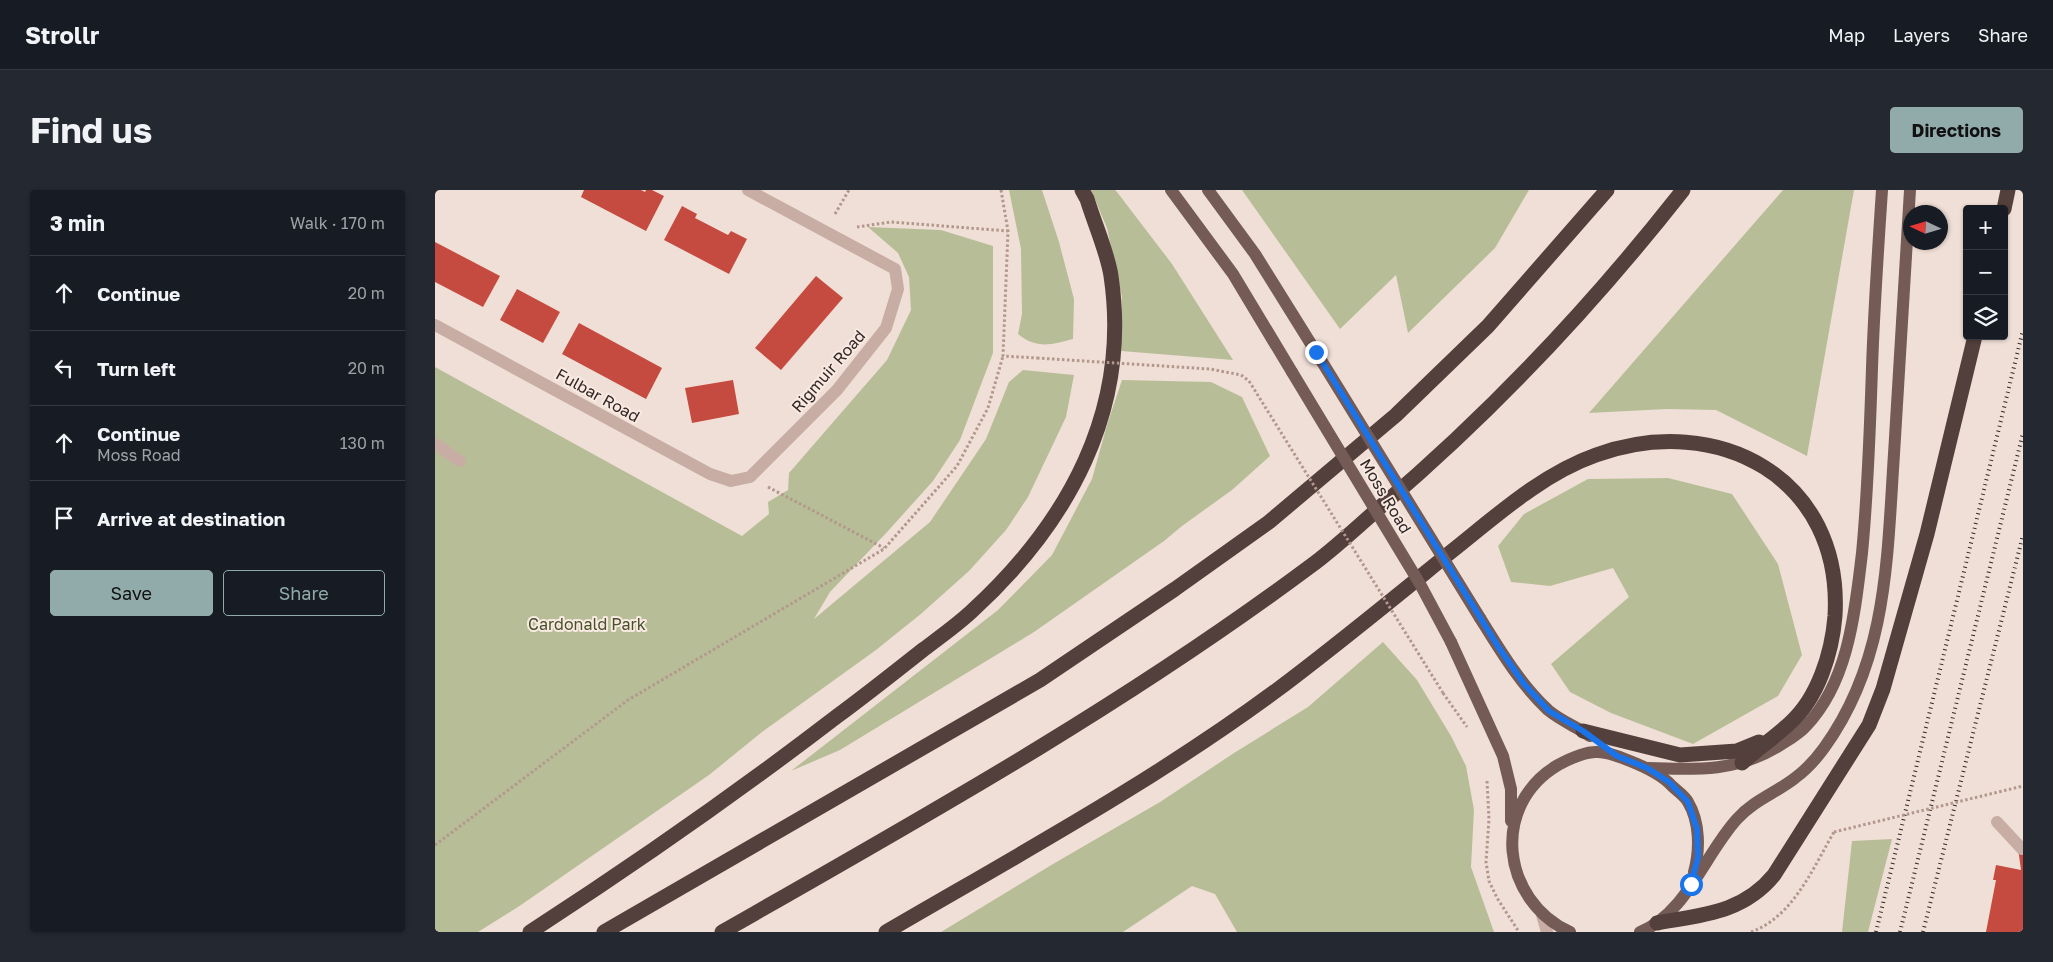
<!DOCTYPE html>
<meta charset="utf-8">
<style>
body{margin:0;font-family:"Golos Text",sans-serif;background:#242831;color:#f1f3f6}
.controls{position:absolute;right:15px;top:15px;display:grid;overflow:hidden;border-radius:5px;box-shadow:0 1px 4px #0004}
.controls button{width:45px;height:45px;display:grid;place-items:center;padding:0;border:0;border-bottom:1px solid #363941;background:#171b24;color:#f1f3f6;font:25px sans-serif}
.compass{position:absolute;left:1468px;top:15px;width:45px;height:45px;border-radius:50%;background:#171b24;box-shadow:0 1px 4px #0004;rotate:274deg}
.stop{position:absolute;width:15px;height:15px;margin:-11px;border:4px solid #1a73e8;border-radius:50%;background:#fff}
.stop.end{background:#1a73e8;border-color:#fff;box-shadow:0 1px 5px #0008}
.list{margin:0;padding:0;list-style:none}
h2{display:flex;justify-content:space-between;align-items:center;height:65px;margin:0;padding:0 20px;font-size:21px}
h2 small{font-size:16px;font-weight:400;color:#9ea1a6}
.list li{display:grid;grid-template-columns:32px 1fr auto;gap:15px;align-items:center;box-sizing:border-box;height:75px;padding:0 20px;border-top:1px solid #363941}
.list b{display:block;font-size:19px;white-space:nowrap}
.list p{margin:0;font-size:16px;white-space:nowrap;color:#9ea1a6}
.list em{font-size:16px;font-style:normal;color:#9ea1a6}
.actions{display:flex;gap:10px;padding:15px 20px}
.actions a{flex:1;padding:11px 0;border:1px solid #91abaa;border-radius:5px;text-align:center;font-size:18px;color:#91abaa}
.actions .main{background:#91abaa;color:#111}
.icon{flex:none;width:28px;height:28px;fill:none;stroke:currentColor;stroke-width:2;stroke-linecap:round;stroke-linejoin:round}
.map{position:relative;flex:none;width:1588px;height:742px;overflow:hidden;border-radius:5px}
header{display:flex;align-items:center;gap:30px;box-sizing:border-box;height:70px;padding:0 25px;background:#171b24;border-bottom:1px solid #363941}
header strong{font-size:24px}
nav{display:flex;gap:28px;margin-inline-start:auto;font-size:18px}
.intro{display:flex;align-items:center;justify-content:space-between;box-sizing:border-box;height:120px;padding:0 30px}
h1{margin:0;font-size:35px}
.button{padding:12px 22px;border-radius:5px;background:#91abaa;color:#111;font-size:18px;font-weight:700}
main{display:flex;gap:30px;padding:0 30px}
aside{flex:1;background:#171b24;border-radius:5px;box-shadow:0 1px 4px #0004}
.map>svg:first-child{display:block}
.green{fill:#b7be97}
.building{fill:#c54a3f}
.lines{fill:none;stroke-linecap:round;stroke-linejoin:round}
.path{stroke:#b3978d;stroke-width:3;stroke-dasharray:2.5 2.5;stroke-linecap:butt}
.minor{stroke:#c7ada3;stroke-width:12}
.major{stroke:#745b56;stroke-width:12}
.highway{stroke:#533f3c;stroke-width:15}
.rail{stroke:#322725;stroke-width:4;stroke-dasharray:1 4;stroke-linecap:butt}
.path-bridge{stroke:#b3978d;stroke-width:3;stroke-dasharray:2.5 2.5;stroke-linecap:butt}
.major-bridge{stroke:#745b56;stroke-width:12}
.route{stroke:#1a73e8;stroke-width:6}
.labels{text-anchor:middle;stroke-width:4;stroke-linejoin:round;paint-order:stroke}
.street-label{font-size:16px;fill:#322725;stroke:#f8eae2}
.park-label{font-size:16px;fill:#485029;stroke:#f8eae2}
</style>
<header>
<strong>Strollr</strong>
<nav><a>Map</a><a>Layers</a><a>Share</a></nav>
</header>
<div class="intro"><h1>Find us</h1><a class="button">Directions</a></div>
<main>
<aside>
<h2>3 min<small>Walk · 170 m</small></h2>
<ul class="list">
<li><svg class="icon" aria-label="ahead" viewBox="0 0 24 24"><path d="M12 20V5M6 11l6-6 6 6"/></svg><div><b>Continue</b></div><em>20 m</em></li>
<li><svg class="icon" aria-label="left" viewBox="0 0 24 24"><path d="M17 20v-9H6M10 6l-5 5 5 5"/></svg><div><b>Turn left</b></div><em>20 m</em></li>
<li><svg class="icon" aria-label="ahead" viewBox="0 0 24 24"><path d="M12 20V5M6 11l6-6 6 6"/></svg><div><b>Continue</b><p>Moss Road</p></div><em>130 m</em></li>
<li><svg class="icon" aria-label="arrive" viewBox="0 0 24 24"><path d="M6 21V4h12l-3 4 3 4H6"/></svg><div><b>Arrive at destination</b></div></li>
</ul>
<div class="actions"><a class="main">Save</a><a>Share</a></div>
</aside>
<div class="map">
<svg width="1588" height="742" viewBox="0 0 1588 742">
<rect width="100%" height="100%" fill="#f0dfd6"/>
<g class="green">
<path d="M574,0H607L624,52L639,109L638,149C616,155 601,159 583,144L587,124L586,59Z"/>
<polygon points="656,0 680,0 682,2 737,74 798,170 686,161 687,107 672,38"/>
<polygon points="807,0 1094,0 1060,58 973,143 961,85 905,139"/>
<polygon points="1348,0 1419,0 1372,266 1281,220 1232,219 1154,223"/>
<polygon points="433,37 506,40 558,56 558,163 525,250 498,291 453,341 395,402 379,429 495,332 551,249 574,192 588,180 639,185 631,227 593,307 571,340 534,381 487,423 441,460 327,542 274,585 83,717 43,742 0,742 0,177 307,346 334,324 333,312 353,300 354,283 452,170 476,120 474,87 463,63"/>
<polygon points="687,190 776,192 807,207 835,266 797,300 747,336 729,351 599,442 405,560 356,581 563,420 617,365 657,289 672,235"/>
<polygon points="1233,288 1297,304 1343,374 1367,465 1343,506 1258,554 1176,523 1135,502 1116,474 1194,407 1178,378 1115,396 1076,392 1063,356 1089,324 1153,289"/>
<polygon points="948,452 982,490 1016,546 1031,576 1039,620 1036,677 1059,742 802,742 780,704 757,696 688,742 506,742 618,674 725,612 799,563 873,517"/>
<polygon points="1457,649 1433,742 1407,742 1417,651"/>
</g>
<g class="building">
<polygon points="149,0 206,0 210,2 211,0 217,0 229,6 211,41 146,7"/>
<polygon points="247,16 262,24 260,28 293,45 296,41 312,49 294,84 229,50"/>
<polygon points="0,52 65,86 48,117 0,92"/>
<polygon points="381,86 408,108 346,180 320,158"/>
<polygon points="82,99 125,122 108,153 65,130"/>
<polygon points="144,133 227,178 211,209 127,164"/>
<polygon points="298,190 304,224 257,233 250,198"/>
<polygon points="1588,657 1588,742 1551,742 1561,690 1558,690 1561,675 1586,680 1583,658"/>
</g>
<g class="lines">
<g class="path">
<polyline points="566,0 573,41 568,166 602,168"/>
<polyline points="400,24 414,0"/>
<polyline points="422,37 456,32 573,41"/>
<polyline points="333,297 449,358"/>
<polyline points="1008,503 1032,537"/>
<polyline points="1052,591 1054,629 1051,672 1054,691 1062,708 1084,742"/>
<polyline points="0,655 193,510 449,359 522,276 553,218 568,166"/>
<path d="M1316,742C1358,727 1378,678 1399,642"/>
</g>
<g class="minor">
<polyline points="0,135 275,284 296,291 315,287 402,200 451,138 463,99 460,79 313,0"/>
<polyline points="0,254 25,271"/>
<polyline points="1562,632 1587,659"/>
<polyline points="1107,725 1112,742"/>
</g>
<g class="major">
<polyline points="736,0 798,84 857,182"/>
<polyline points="773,0 820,64 881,162"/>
<path d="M1045,428C1065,460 1085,494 1113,520C1126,531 1142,537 1155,546"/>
<polyline points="1016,452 1068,566 1076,599 1076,631"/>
<path d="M1212,578C1261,580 1304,582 1347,554C1355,549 1365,543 1371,536C1414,491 1420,421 1427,363C1433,301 1435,240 1437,178C1439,118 1443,59 1447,0"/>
<path d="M1135,742C1066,710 1055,615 1123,575C1134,569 1150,561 1163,562C1174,562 1185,567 1195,571C1210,577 1226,584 1237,596C1242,601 1250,606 1253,612C1265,632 1265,660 1259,682"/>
<path d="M1205,742C1251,724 1270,664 1302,629C1319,610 1341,603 1360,588C1371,580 1381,569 1389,558C1453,470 1452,368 1459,264C1465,176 1469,88 1475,0"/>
</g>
<g class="highway">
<polyline points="1569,19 1573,0"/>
<polyline points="1148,541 1245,565 1302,561 1324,552"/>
<path d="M1222,733C1267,725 1308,723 1339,685L1434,535L1448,499L1492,344L1540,146"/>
<path d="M95,742C200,674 302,603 401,527C431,505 460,482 489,459C505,447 522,435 537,421C633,333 696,220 676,86C673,64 659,32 652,9L647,0"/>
<polyline points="169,742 605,490 740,399 834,332 961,225 1053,136 1172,0"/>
<path d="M287,742C489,627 691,514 877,375C900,358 921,338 943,319C1055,224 1157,116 1248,0"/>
<path d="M451,742C583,665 719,591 842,500C902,455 959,408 1017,361C1061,326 1107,284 1161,265C1283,221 1408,288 1400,426C1397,463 1383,508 1355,533C1340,547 1322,559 1307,573"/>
</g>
<g class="rail">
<polyline points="1441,742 1588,140"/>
<polyline points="1465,742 1588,243"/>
<polyline points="1488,742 1588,345"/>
</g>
<g class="path-bridge">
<polyline points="602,168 775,179 806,185 814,191 1008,503"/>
<polyline points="1399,642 1588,596"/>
</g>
<g class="major-bridge">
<polyline points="881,162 1045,428"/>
<polyline points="857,182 985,394 1016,452"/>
</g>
</g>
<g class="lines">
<polyline class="route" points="881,162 1064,458 1089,494 1114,521 1148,541 1182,566 1212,578 1234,592 1253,612 1262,639 1263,667 1256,694"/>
</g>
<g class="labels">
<g class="street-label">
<text transform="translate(393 181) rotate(-49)" y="6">Rigmuir Road</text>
<text transform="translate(163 205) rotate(29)" y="6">Fulbar Road</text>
<text transform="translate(951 306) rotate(59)" y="6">Moss Road</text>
</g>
<g class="park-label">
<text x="152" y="440">Cardonald Park</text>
</g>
</g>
</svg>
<div class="controls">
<button>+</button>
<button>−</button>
<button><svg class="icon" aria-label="layers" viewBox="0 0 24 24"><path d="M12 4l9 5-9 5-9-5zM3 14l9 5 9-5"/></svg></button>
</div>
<svg class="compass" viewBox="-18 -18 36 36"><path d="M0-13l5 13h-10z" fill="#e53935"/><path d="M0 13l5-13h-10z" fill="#9ea1a6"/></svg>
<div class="stop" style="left:1256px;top:694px"></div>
<div class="stop end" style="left:881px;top:162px"></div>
</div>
</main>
